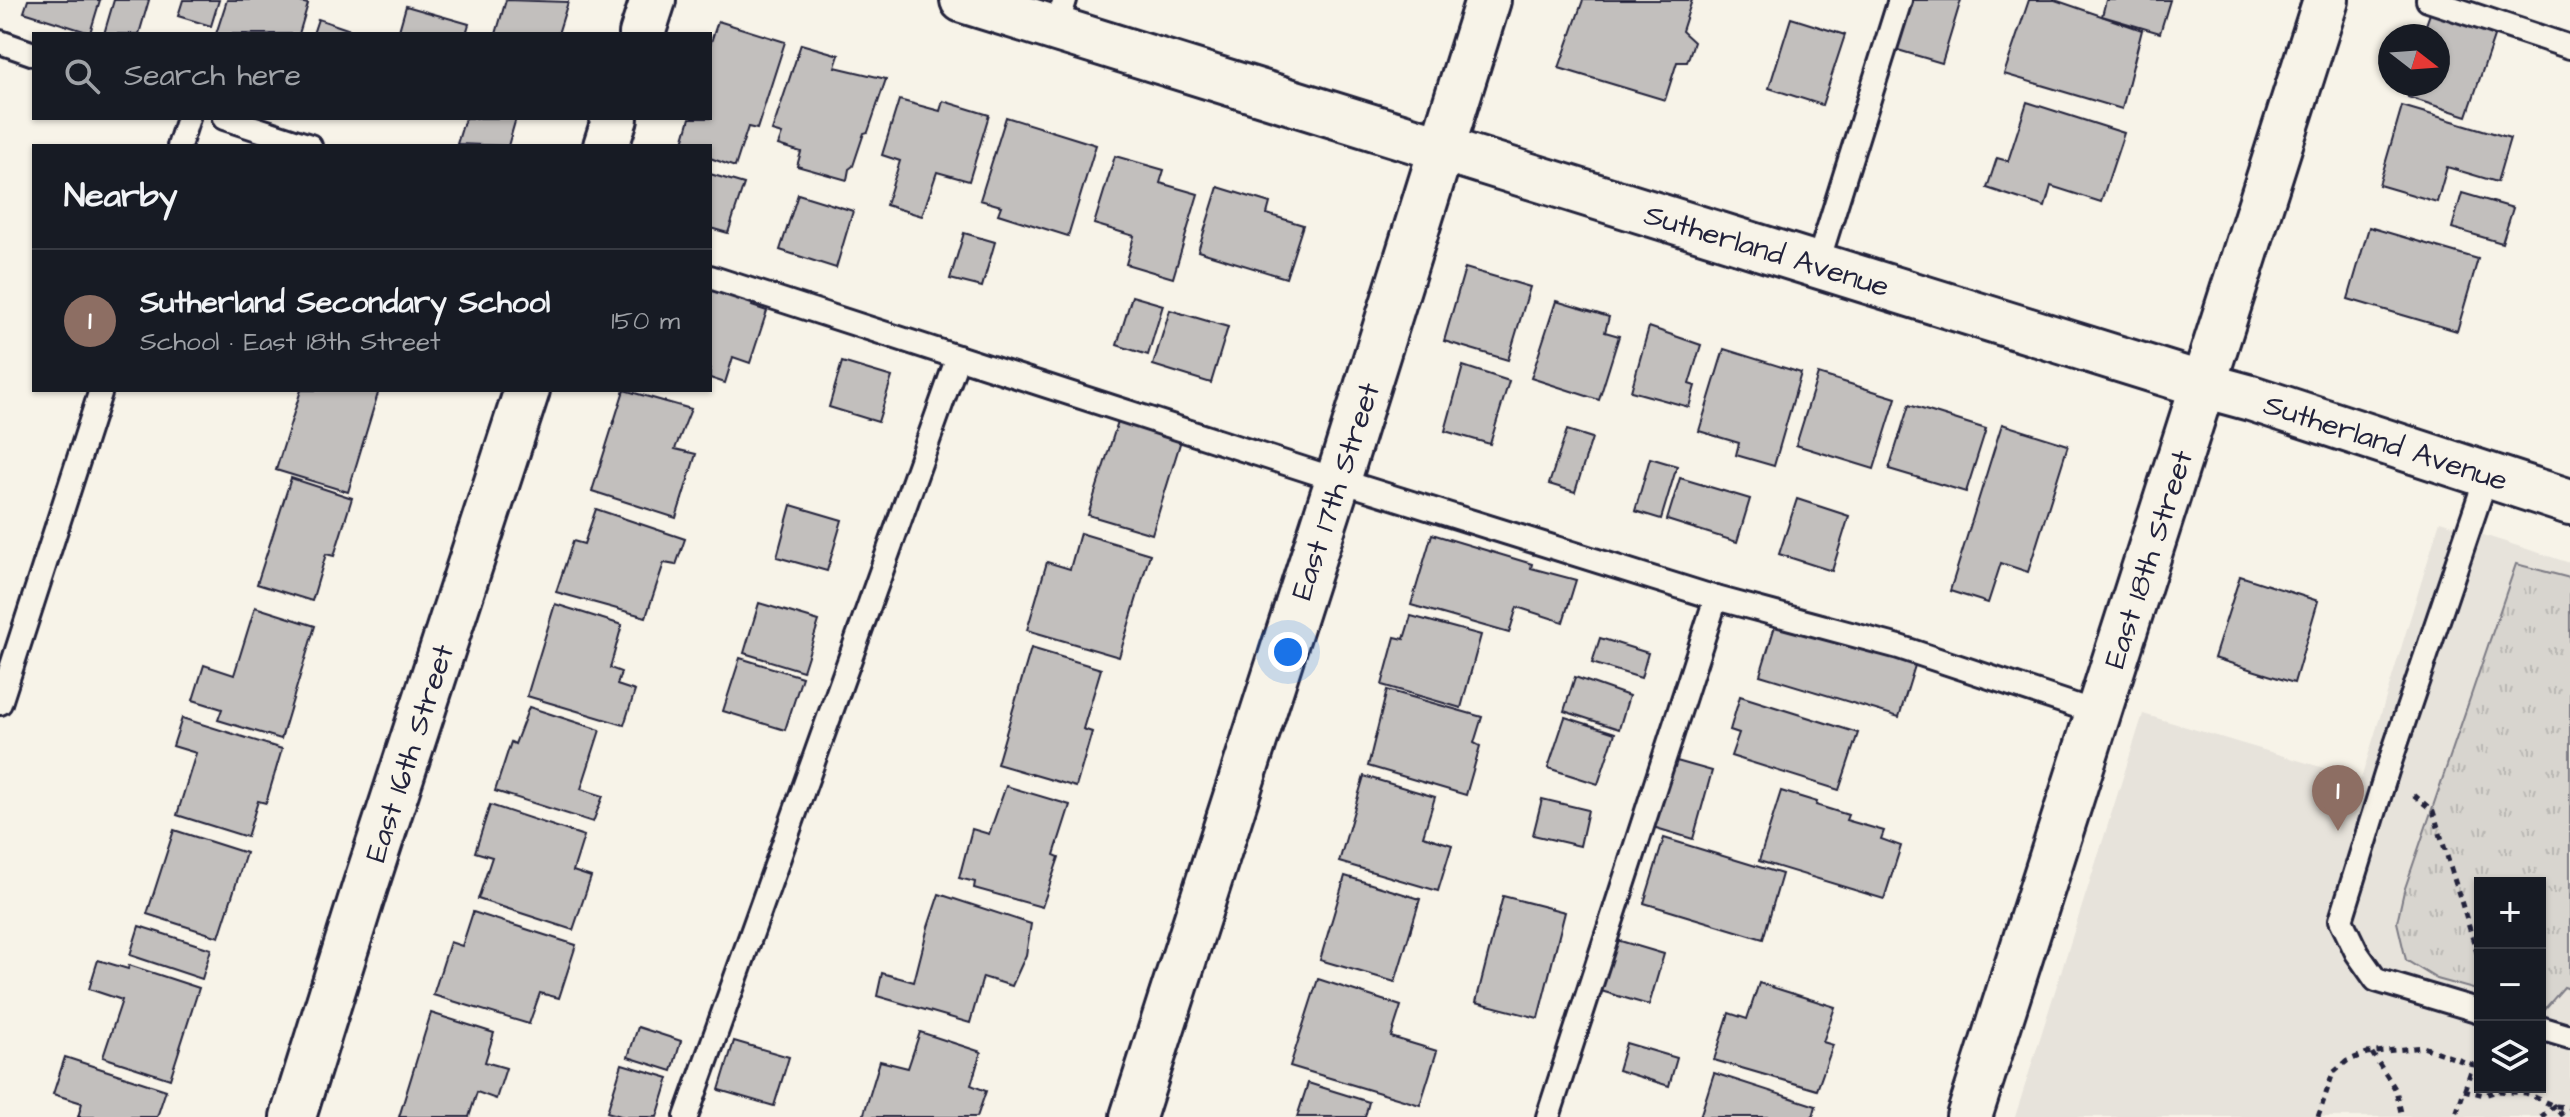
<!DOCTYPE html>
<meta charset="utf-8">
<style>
body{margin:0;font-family:"Architects Daughter",sans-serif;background:#20242c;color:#f1f3f6}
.controls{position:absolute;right:24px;bottom:24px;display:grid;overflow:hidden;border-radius:0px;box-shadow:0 2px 6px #0004}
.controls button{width:72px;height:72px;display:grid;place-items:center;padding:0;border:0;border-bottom:2px solid #363941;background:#171b24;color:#f1f3f6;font:40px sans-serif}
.compass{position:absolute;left:2378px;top:24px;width:72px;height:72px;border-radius:50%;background:#171b24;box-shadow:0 2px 6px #0004;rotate:107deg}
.you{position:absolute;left:1288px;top:652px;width:28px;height:28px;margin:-20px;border:6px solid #fff;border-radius:50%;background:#1a73e8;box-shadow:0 0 0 12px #1a73e833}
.badge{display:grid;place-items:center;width:52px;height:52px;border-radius:50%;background:#c8321e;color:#fff;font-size:26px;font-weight:700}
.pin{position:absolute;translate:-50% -66px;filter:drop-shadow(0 2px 4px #0008)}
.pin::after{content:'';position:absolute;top:42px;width:28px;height:24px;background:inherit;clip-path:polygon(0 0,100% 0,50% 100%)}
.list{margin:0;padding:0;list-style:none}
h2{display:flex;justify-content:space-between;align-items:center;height:104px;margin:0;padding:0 32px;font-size:34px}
h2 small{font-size:26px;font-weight:400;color:#9ea1a6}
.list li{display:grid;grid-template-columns:52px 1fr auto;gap:24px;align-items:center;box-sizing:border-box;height:144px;padding:0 32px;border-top:2px solid #363941}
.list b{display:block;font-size:30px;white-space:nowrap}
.list p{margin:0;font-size:26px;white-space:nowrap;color:#9ea1a6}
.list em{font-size:26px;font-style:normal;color:#9ea1a6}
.icon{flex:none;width:44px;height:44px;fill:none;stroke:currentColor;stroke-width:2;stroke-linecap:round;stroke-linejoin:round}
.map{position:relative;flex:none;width:2570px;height:1117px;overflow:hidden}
.search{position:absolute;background:#171b24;box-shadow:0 2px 6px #0004;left:32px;top:32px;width:680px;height:88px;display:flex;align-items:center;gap:20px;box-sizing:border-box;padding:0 28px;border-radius:0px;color:#9ea1a6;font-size:30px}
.panel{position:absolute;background:#171b24;box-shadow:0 2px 6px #0004;left:32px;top:144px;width:680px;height:248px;border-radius:0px}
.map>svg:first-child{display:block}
.built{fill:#e7e3db;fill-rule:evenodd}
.grass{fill:url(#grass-tufts);stroke:#7d7c85;stroke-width:2}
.building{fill:#c2bfbd;stroke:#22223b;stroke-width:2}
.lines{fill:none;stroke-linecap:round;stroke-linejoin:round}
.lane-casing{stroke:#22223b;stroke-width:28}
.street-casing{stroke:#22223b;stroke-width:50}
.path{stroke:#22223b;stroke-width:5;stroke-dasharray:6 6;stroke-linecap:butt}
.lane{stroke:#f7f3e8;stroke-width:22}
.street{stroke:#f7f3e8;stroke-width:44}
.labels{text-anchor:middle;stroke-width:7;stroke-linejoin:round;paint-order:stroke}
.street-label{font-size:30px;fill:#22223b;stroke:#f7f3e8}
</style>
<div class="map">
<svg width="2570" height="1117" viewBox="0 0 2570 1117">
<defs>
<pattern id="grass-tufts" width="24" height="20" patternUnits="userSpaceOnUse" patternTransform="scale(2)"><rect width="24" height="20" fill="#d8d5cf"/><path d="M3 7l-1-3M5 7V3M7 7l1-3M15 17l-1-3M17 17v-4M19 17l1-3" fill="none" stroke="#b9b7b3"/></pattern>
</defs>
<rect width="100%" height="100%" fill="#f7f3e8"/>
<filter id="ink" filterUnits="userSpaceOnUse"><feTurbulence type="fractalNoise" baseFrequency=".0125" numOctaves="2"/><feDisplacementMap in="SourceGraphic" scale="16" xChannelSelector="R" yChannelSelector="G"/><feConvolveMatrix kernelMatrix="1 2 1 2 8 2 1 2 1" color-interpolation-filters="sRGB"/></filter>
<g filter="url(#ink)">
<path class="built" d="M2440,521L2570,563V1117H2015L2143,714L2361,779ZM2480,883H2540V1087H2480Z"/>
<polygon class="grass" points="2516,564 2570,578 2570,989 2564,987 2544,1010 2540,1009 2540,883 2480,883 2480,991 2437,979 2406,960 2397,922 2404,891"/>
<g class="building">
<polygon points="28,0 100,0 90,33 24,12"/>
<polygon points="114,0 149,0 139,34 104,34"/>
<polygon points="183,0 219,0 211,26 178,16"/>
<polygon points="227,0 292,0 308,4 299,34 216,34"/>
<polygon points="506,0 568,2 558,34 496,34"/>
<polygon points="1583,0 1692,0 1682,31 1694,42 1687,62 1677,62 1665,100 1559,68"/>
<polygon points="1905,0 1961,0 1942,63 1891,48"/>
<polygon points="2029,0 2055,0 2142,30 2122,109 2004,74"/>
<polygon points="2106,0 2170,0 2160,33 2102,16"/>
<polygon points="406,6 469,24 466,34 398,34"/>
<polygon points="2432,8 2497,28 2467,116 2408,97 2411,84 2438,84 2438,36 2422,36"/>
<polygon points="1791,18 1845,35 1822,105 1769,88"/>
<polygon points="318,19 362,34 313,34"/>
<polygon points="718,21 785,42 757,129 748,127 735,167 710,158 710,146 682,146 690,118 710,118 710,45"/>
<polygon points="801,44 839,55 835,67 886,79 868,132 864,133 853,166 849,169 847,180 797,166 801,152 778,145 782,134 772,131"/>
<polygon points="899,100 940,111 943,101 989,115 969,181 937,172 922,216 886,205 900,161 882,155"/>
<polygon points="2027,102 2124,133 2101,202 2051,186 2045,207 1987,188 1997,158 2008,161"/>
<polygon points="2402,106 2510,138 2497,182 2447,167 2437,202 2379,185"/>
<polygon points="1006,117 1096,145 1068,236 998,214 1001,206 980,200"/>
<polygon points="465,118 516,118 508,146 457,144"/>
<polygon points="1115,156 1164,170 1160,183 1198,194 1173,278 1126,264 1134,236 1094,224"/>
<polygon points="710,174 744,184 728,233 710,228"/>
<polygon points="1218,187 1270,203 1267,214 1303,225 1286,278 1198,251"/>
<polygon points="2462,193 2513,208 2502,243 2452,228"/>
<polygon points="798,194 853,211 836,268 780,250"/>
<polygon points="2369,227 2478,259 2457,331 2348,299"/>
<polygon points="964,233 995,242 982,287 950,279"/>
<polygon points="1465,268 1530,287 1508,360 1444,341"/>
<polygon points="710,286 754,299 752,306 767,311 750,363 733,357 725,383 710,378"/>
<polygon points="1132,296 1163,305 1148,355 1117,345"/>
<polygon points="1556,301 1609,317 1605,332 1619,336 1599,400 1531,378"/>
<polygon points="1170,310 1228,327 1211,383 1153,365"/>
<polygon points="1649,327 1701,345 1689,384 1695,386 1689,407 1631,391"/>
<polygon points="1724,349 1801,373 1774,466 1736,455 1739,443 1699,431"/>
<polygon points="842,362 892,377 878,422 829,407"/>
<polygon points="1463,366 1509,381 1490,444 1445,431"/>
<polygon points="1818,374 1896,398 1874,469 1796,445"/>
<polygon points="301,390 379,390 348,492 276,470"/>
<polygon points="624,390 691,409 675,449 696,454 676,518 592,491"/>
<polygon points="1909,405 1986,429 1966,492 1889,469"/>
<polygon points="1119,418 1182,437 1152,534 1088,515"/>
<polygon points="2002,424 2068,445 2028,572 2001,563 1988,603 1950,591"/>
<polygon points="1567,430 1592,438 1575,492 1549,484"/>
<polygon points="1650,458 1677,466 1661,519 1635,511"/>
<polygon points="291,478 352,498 334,556 326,554 312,601 257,584"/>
<polygon points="1680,478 1750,499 1737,542 1667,520"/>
<polygon points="1797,499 1849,516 1832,571 1779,554"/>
<polygon points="791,505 842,520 827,571 777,557"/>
<polygon points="596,509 685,539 676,565 664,563 646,617 556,592 573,541 584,544"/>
<polygon points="1080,533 1150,554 1119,657 1027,630 1047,562 1070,569"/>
<polygon points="1432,534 1532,564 1531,568 1576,580 1563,622 1517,607 1509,633 1411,605"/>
<polygon points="2240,576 2318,601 2294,683 2214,658"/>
<polygon points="759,603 819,621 803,671 744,653"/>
<polygon points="555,604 622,625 610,668 621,672 617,685 635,691 624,725 527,696"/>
<polygon points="255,607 315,626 281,739 218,720 222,709 193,700 204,665 234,675"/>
<polygon points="1411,616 1481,635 1461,708 1382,685 1395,637 1404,639"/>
<polygon points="1778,616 1917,659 1899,717 1760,675"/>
<polygon points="1600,638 1648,653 1641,678 1592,663"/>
<polygon points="1031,648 1101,669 1083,729 1092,732 1076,787 997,764"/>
<polygon points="740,658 802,677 785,730 723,711"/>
<polygon points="1575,677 1629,696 1619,729 1564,711"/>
<polygon points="1387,690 1482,717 1474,743 1480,746 1466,795 1368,766"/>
<polygon points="1740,696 1858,733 1839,790 1731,756 1739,733 1730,730"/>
<polygon points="529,707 600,730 581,789 603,796 593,822 495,791 511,742 515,744"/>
<polygon points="1565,717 1615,733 1598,784 1548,768"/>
<polygon points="182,718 282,749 266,803 258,801 247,837 177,815 196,753 173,746"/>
<polygon points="1666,758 1712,771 1693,839 1646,825"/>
<polygon points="1364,776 1435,797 1423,836 1452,845 1438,891 1339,862"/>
<polygon points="1006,786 1070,805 1054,855 1059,857 1042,907 974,888 975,882 959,878 972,829 989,834"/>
<polygon points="1781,791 1817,802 1816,805 1848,815 1846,820 1884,831 1881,839 1901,846 1884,899 1759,861"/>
<polygon points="1542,799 1588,810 1580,846 1533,835"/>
<polygon points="490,805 584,836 573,871 591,877 573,930 478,899 492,857 475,852"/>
<polygon points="174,830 246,853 219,937 147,914"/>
<polygon points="1664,838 1782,874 1763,939 1644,903"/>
<polygon points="1345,876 1420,899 1395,982 1320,960"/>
<polygon points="939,894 1031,924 1026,955 1012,986 983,977 970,1023 877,996 882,973 914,982 928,927"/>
<polygon points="1503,896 1565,912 1538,1018 1476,1002"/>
<polygon points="473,912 576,945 559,998 540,993 529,1024 433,995 450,942 462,946"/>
<polygon points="139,926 211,949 202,979 130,955"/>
<polygon points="1617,940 1664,954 1649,1005 1601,991"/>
<polygon points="98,960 128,969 129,965 199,988 170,1079 103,1057 122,1000 89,989"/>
<polygon points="1318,979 1401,1006 1391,1037 1437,1051 1420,1105 1290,1066"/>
<polygon points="1759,983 1835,1007 1823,1042 1833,1045 1817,1090 1714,1060 1729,1013 1747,1019"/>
<polygon points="431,1013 494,1033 485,1062 506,1068 496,1099 477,1092 469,1117 399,1117"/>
<polygon points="638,1027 681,1041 672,1071 628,1057"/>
<polygon points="920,1032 981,1052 971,1085 986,1091 977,1117 863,1117 880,1061 908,1068"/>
<polygon points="734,1041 789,1057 774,1106 719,1090"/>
<polygon points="1626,1043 1677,1058 1669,1086 1618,1070"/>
<polygon points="65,1057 166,1090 157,1117 78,1117 82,1103 53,1094"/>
<polygon points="622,1064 669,1078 657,1117 624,1117 607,1112"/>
<polygon points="1714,1073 1816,1106 1813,1117 1700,1117"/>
<polygon points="1308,1083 1369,1102 1365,1117 1297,1117"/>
</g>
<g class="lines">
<g class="lane-casing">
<g id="lane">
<polyline points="2428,0 2570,47"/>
<polyline points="1056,29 1065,0"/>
<polyline points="0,42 34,54"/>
<polyline points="224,118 310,146"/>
<polyline points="179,146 188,118"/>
<polyline points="1817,265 1900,0"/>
<polyline points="710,277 1338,480 1716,598"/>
<polyline points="0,703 101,390"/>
<polyline points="2480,1011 2376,980 2357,953 2341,920 2387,771 2487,475"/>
<polyline points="2540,1028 2570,1037"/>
<polyline points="686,1117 958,357"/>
<polyline points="1548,1117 1716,598 1899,647 2098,713"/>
</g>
</g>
<g class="street-casing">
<g id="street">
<polyline points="963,0 2203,385 2251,398 2570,502"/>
<polyline points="642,34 653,0"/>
<polyline points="606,146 615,118"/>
<polyline points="293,1117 365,887 527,390"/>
<polyline points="1133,1117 1338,480 1488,0"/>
<polyline points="1969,1117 2326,0"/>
</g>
</g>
<g class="path">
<polyline points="2414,795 2433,811 2480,962"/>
<polyline points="2372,1053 2396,1090 2402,1117"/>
<polyline points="2464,1090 2484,1095 2497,1091 2526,1093 2554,1106 2570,1107"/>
<polyline points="2318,1117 2333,1073 2347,1061 2367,1053 2423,1047 2473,1065 2455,1117"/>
<polyline points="2541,1117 2554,1106 2563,1117"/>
</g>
<use href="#lane" class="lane"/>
<use href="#street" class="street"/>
</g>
</g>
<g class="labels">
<g class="street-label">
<text transform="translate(1767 250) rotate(17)" y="10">Sutherland Avenue</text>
<text transform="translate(2386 442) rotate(18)" y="10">Sutherland Avenue</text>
<text transform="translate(1335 491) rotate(-72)" y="10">East 17th Street</text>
<text transform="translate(2148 559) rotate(-72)" y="10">East 18th Street</text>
<text transform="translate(409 753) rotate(-72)" y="10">East 16th Street</text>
</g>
</g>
</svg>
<div class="controls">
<button>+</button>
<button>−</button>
<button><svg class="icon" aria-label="layers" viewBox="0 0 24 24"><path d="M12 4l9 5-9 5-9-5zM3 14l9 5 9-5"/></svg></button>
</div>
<svg class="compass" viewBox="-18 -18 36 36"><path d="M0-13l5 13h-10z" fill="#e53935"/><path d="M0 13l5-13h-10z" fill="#9ea1a6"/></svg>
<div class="you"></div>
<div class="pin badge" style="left:2338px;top:831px;background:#8d6e63">1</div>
<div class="search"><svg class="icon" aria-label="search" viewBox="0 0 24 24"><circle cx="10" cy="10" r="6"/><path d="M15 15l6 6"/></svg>Search here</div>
<section class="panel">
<h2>Nearby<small></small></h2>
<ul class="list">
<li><span class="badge" style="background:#8d6e63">1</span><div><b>Sutherland Secondary School</b><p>School · East 18th Street</p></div><em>150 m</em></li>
</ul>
</section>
</div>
